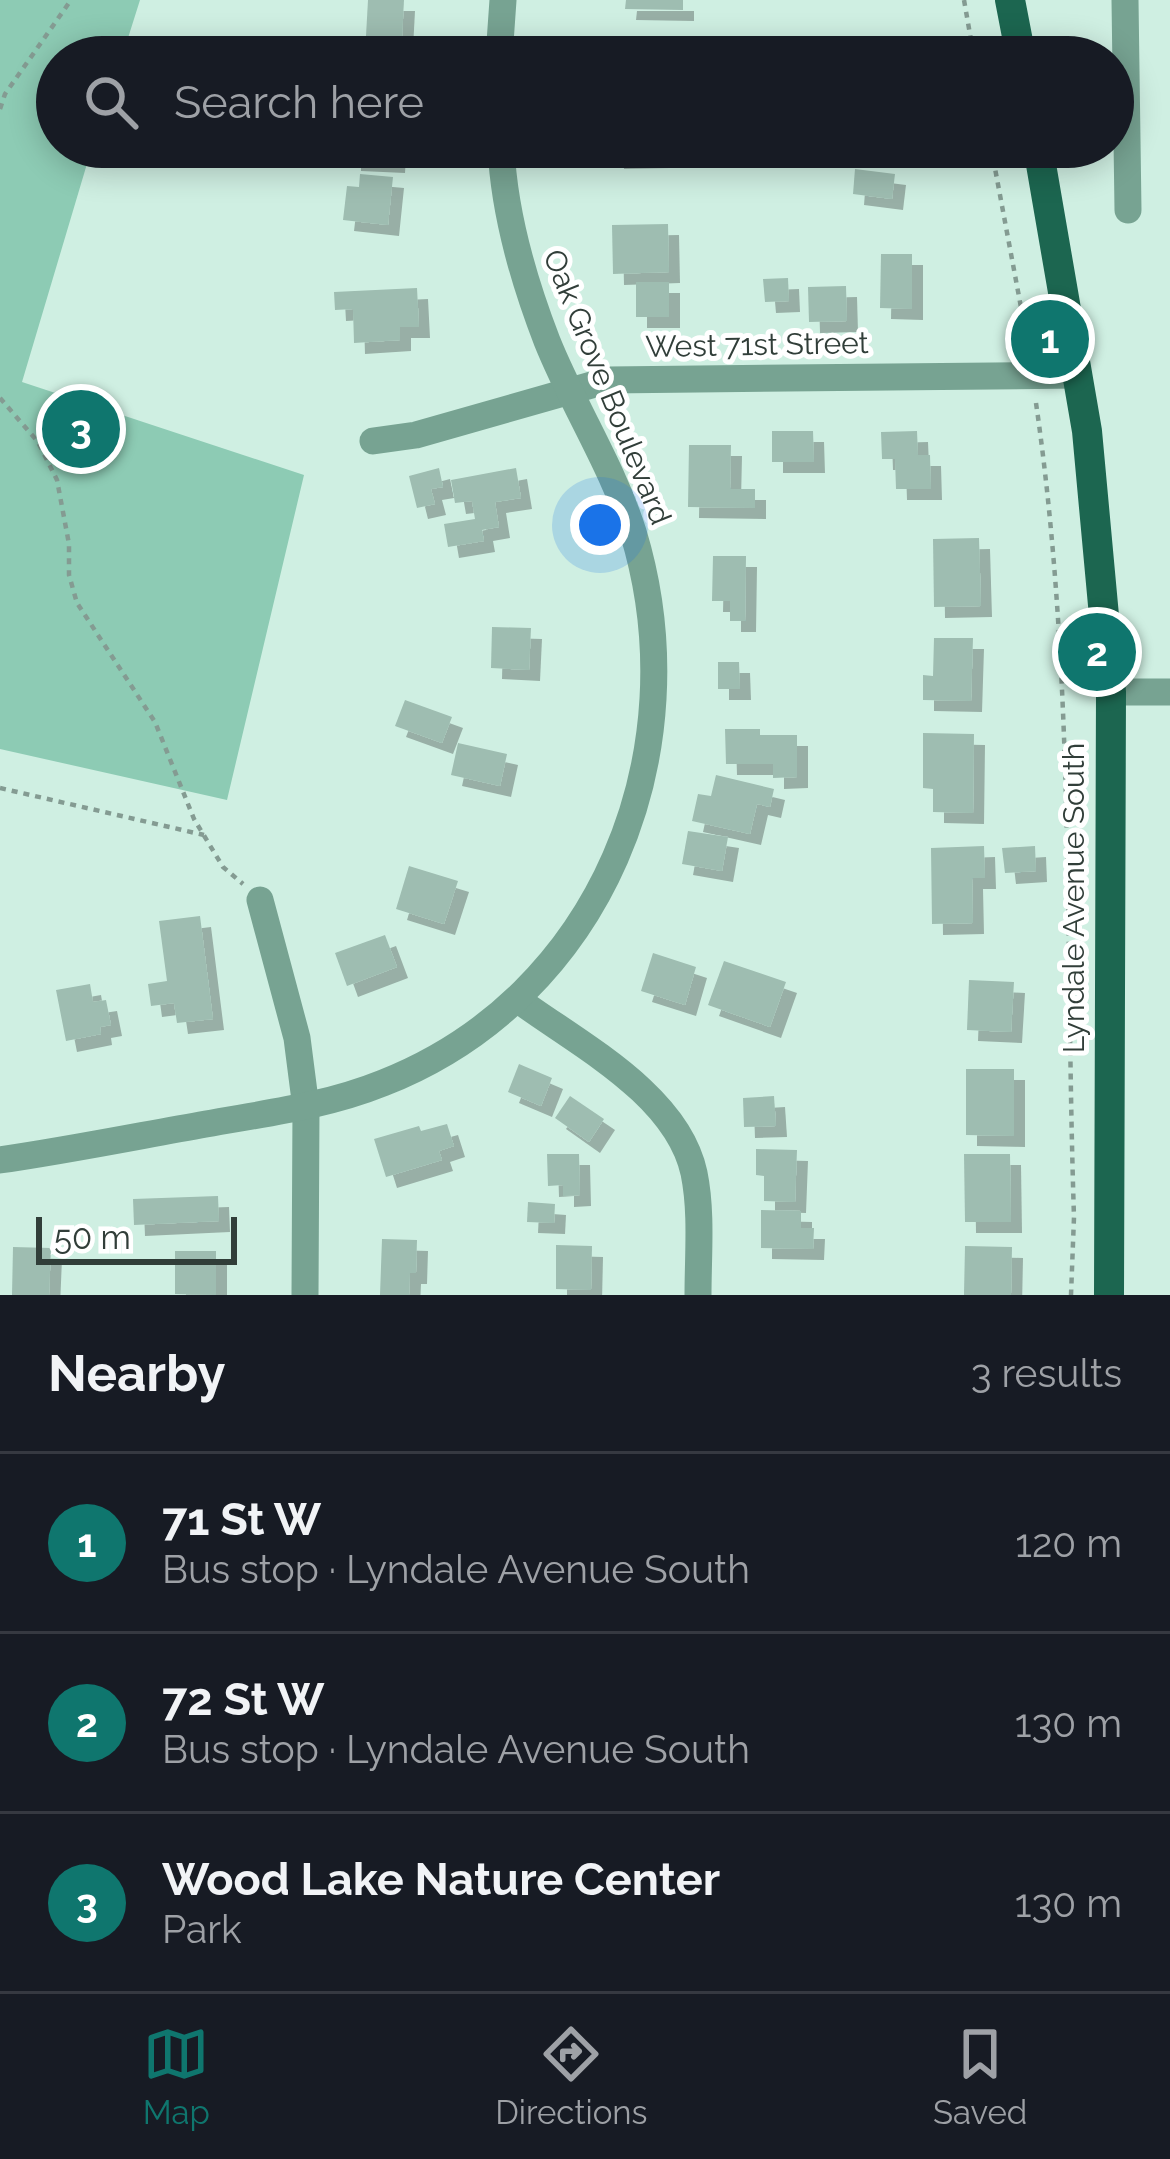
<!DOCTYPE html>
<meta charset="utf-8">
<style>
body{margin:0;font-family:Raleway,sans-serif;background:#242831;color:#f1f3f6}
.scale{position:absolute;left:36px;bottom:30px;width:201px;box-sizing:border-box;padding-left:12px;border:6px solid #313e39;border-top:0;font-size:33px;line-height:42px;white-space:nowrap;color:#313e39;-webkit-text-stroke:9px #fff;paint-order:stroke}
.you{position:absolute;left:600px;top:525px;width:42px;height:42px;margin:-30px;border:9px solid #fff;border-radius:50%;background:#1a73e8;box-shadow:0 0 0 18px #1a73e833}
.badge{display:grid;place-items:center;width:78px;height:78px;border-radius:50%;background:#0f766e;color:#fff;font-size:39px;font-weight:700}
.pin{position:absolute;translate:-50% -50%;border:6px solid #fff;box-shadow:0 3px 12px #0006}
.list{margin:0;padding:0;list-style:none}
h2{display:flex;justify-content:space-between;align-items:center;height:156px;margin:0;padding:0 48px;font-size:51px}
h2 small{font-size:39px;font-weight:400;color:#9ea1a6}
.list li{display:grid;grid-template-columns:78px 1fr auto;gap:36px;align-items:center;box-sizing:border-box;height:180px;padding:0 48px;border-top:3px solid #363941}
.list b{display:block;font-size:45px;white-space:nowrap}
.list p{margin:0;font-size:39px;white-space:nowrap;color:#9ea1a6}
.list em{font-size:39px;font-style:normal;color:#9ea1a6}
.icon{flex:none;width:66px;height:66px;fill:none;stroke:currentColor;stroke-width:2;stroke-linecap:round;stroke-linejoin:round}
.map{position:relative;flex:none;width:1170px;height:1295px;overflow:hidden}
.search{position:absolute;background:#171b24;box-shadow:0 6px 30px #0003;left:36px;right:36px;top:36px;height:132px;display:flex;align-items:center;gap:30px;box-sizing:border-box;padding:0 42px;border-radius:66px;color:#9ea1a6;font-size:45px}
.sheet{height:696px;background:#171b24}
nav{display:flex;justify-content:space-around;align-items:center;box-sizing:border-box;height:168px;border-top:3px solid #363941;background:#171b24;font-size:33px;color:#9ea1a6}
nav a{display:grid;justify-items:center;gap:6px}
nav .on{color:#0f766e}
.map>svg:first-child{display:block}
.green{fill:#8dcbb4}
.building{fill:#9ebdb1;filter:url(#shadow)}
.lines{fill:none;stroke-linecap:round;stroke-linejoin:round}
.path{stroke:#849b92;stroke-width:4.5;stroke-dasharray:6 6;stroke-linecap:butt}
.minor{stroke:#77a392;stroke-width:27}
.major{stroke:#1c6650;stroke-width:30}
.labels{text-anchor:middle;stroke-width:10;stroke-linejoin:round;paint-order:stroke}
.street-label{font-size:30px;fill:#313e39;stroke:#fff}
</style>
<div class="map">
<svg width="1170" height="1295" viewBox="0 0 1170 1295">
<defs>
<filter id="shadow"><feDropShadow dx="11" dy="11" stdDeviation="0" flood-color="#0004"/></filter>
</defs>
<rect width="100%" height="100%" fill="#cfefe2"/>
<polygon class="green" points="0,0 140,0 122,57 57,57 57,147 92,147 22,382 304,475 227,800 0,749"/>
<g class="building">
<polygon points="368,0 404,0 401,56 365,54"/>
<polygon points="626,0 683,0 683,10 625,9"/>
<polygon points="350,147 395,147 394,162 350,160"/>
<polygon points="612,147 660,147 660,157 613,158"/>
<polygon points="855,169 895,174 892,199 853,194"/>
<polygon points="360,174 393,177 388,225 343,220 347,186 359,187"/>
<polygon points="668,224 669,272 613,274 612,225"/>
<polygon points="881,254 912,254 912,309 880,308"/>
<polygon points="788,278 789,301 765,302 763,279"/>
<rect x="636" y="282" width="33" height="35"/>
<polygon points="846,286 847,321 809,322 808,287"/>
<polygon points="417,288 419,327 400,327 400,340 354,343 353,309 335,310 334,292"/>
<polygon points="772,431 813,431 814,462 772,462"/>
<polygon points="917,431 918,455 930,455 931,489 896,489 895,459 882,459 881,432"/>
<polygon points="689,445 731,445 730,489 755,489 755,508 688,507"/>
<polygon points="439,468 443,487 431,489 435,504 417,508 409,476"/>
<polygon points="516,468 521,498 495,502 499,527 482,530 484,541 448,547 444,524 475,519 472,501 455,503 451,480"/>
<polygon points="979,538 981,606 934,607 933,539"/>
<polygon points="713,556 746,556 745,621 730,621 730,601 712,601"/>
<polygon points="492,627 531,628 529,670 491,668"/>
<polygon points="934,638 973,638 971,701 923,700 923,675 933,676"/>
<polygon points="718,662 739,662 740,689 718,689"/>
<polygon points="405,700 452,717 442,743 395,726"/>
<polygon points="725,729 760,729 760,735 797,735 797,777 773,778 773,764 726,764"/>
<polygon points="923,733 974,734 973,813 933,812 933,789 923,788"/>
<polygon points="458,743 507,754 500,786 451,775"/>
<polygon points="716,775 774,789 770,807 757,804 750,834 692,821 698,794 711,796"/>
<polygon points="688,831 728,837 722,871 682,864"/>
<polygon points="984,846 985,878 972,878 973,923 932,924 931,848"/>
<polygon points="1035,846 1036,871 1005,873 1002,848"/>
<polygon points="409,866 458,881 444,924 396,909"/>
<polygon points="200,916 213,1019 177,1023 174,1003 151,1006 148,984 167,981 159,921"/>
<polygon points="385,935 397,967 347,986 335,953"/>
<polygon points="653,953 696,967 685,1005 641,991"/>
<polygon points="724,961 786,982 770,1027 708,1005"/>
<polygon points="969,980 1014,982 1011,1032 967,1030"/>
<polygon points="90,984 93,1002 106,1000 111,1025 100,1027 101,1034 66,1041 56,990"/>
<polygon points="519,1064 552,1078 541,1106 508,1092"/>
<polygon points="966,1069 1014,1069 1014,1136 966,1135"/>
<polygon points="570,1096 604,1119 589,1142 555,1118"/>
<polygon points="774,1096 776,1126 744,1127 743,1098"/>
<polygon points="447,1124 454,1146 439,1151 442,1160 386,1177 374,1139 419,1126 421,1131"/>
<polygon points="756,1149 797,1150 795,1202 764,1201 764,1176 756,1175"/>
<polygon points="547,1154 579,1154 580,1195 563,1196 563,1185 548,1186"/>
<polygon points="964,1154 1010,1154 1011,1222 965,1222"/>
<polygon points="218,1196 219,1221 134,1225 133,1199"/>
<polygon points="528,1202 555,1204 554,1223 527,1222"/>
<polygon points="761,1210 801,1211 801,1228 814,1228 813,1249 761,1248"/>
<polygon points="382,1239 417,1240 416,1273 410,1273 409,1295 380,1295"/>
<polygon points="556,1245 592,1246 591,1290 556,1289"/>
<polygon points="965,1246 1012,1247 1011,1295 964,1295"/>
<polygon points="13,1247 51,1248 49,1295 12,1295"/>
<polygon points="175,1251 216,1251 216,1295 175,1294"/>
</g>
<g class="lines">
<g class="path">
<polyline points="964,0 974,57"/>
<polyline points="0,109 5,94 71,0"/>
<polyline points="991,147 1029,350"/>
<polyline points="0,398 38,442 57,480 69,544 69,575 77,603 155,722 194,819 223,867 243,884"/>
<path d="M1036,403C1075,673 1065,944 1074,1217L1071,1295"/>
<polyline points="0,788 204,835"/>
</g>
<g class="minor">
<polyline points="1125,0 1128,210"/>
<polyline points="499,57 503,0"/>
<polyline points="373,441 416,435 609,380 1078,375"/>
<polyline points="1111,692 1170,692"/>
<polyline points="260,900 297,1038 306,1108 305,1295"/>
<path d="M517,999C578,1044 677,1094 694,1173C702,1212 698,1255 698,1295"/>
<path d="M0,1160C69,1150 138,1136 206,1124C267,1113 326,1106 383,1083C602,997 700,752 633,532C612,465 573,406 547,341C523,279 504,214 501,147"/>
</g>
<g class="major">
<polyline points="1010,0 1021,57"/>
<polyline points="1038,147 1087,431 1111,692 1109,1295"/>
</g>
</g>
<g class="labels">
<g class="street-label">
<text transform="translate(757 345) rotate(-1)" y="10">West 71st Street</text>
<text transform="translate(607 387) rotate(68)" y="10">Oak Grove Boulevard</text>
<text transform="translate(1074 898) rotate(-90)" y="10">Lyndale Avenue South</text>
</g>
</g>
</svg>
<div class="scale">50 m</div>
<div class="you"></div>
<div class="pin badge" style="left:1050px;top:339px">1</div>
<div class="pin badge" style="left:1097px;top:652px">2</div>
<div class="pin badge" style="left:81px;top:429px">3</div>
<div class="search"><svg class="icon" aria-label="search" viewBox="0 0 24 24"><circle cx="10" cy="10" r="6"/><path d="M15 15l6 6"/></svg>Search here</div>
</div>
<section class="sheet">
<h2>Nearby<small>3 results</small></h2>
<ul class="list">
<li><span class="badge">1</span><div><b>71 St W</b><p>Bus stop · Lyndale Avenue South</p></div><em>120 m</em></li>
<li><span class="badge">2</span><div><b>72 St W</b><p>Bus stop · Lyndale Avenue South</p></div><em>130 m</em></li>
<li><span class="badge">3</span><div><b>Wood Lake Nature Center</b><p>Park</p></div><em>130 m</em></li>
</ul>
</section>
<nav>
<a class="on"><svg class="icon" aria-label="map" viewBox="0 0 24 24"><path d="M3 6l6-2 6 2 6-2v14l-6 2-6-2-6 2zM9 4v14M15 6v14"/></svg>Map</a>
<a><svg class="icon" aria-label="directions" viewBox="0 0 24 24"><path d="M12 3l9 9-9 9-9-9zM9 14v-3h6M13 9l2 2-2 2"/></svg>Directions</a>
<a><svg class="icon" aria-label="saved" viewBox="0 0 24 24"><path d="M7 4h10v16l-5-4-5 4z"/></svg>Saved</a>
</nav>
